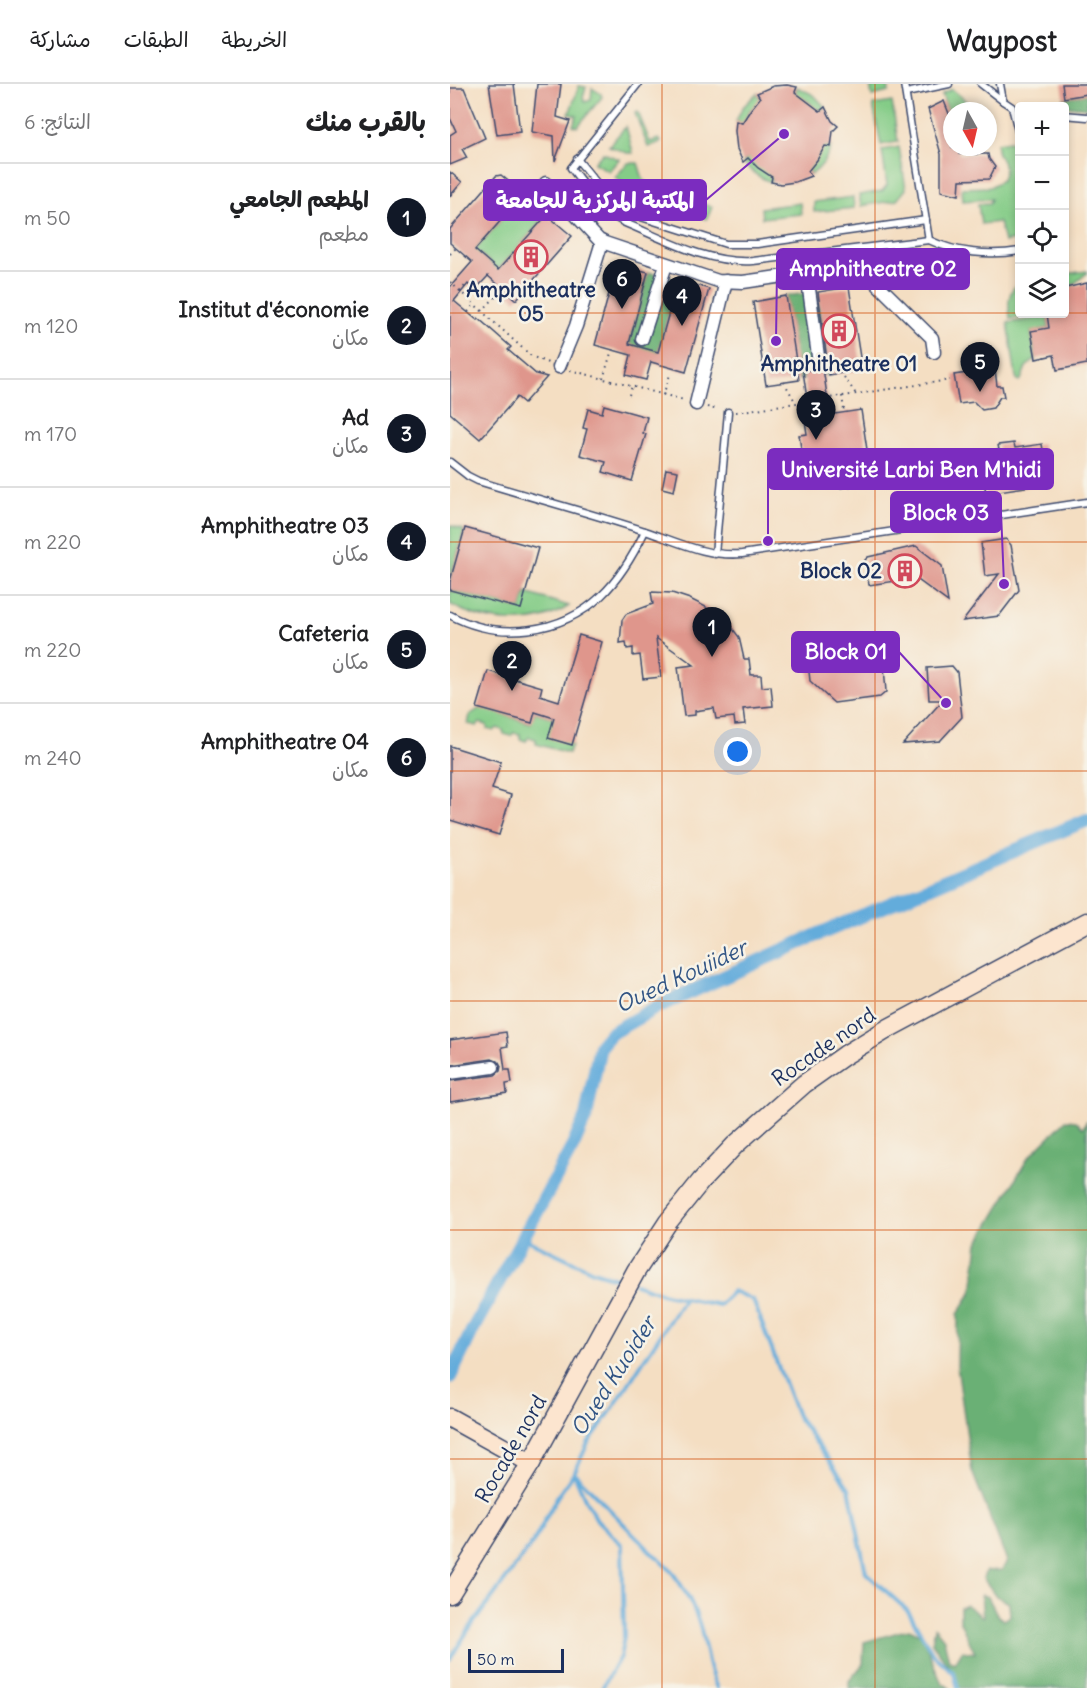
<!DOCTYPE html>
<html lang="ar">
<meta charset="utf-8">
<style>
body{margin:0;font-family:Delius,"Playpen Sans Arabic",sans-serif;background:#f6f6f6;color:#202124;direction:rtl}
.controls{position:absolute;right:18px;top:18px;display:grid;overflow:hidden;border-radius:6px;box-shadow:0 3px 9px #0003}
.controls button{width:54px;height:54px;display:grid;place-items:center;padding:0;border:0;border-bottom:2px solid #e0e0e0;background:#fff;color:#202124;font:30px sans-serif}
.compass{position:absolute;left:493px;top:18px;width:54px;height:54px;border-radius:50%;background:#fff;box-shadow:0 3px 9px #0003;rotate:172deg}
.scale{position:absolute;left:18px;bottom:15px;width:96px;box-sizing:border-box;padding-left:6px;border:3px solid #1b2f5e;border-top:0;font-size:16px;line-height:21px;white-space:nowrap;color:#1b2f5e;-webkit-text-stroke:4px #f7f3e8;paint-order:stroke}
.you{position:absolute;left:288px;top:668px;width:21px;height:21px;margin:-15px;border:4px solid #fff;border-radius:50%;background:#1a73e8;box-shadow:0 0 0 9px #1a73e833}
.badge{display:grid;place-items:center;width:39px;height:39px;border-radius:50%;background:#111827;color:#fff;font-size:20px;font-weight:700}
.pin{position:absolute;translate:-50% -50px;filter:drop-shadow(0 2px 3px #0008)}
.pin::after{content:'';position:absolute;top:32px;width:21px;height:18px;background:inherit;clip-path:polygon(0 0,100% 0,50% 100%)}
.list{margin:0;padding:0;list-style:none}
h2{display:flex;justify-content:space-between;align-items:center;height:78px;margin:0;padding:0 24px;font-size:26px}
h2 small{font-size:20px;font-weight:400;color:#757577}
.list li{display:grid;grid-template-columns:39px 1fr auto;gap:18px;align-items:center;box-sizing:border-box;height:108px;padding:0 24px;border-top:2px solid #e0e0e0}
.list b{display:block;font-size:22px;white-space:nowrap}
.list p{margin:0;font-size:20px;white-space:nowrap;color:#757577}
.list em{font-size:20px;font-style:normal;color:#757577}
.icon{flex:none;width:33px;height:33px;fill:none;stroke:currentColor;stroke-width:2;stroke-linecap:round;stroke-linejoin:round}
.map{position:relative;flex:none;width:637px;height:1604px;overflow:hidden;direction:ltr}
header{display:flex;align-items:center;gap:36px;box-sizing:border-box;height:84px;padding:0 30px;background:#fff;border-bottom:2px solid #e0e0e0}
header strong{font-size:28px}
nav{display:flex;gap:33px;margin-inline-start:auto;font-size:21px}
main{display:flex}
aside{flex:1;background:#fff}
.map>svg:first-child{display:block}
.green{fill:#84cc87;stroke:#507e72;stroke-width:1.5}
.forest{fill:#6bb074;stroke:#437069;stroke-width:1.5}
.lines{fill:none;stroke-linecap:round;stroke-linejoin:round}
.stream{stroke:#64acdb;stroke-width:4}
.canal{stroke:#64acdb;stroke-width:14}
.building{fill:#df968c}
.lane-casing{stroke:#3c496d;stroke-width:9}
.street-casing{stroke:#3c496d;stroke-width:15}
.secondary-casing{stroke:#3c496d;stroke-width:21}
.path{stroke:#3c496d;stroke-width:2;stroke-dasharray:1.5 4.5;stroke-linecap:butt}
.lane{stroke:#fff;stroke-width:6}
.street{stroke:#fff;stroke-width:12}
.secondary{stroke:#fce5cf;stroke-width:18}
.grid{fill:none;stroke:#d45514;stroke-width:1.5;stroke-opacity:0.55}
.labels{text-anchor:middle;stroke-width:5;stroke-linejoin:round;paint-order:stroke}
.poi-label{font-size:21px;font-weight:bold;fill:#1b2f5e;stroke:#f7f3e8}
.street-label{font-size:21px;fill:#1b2f5e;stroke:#f7f3e8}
.water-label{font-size:22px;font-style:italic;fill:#315484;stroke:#f7f3e8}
.leader{fill:none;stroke:#7b2cbf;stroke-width:2}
.callout-dot{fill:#7b2cbf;stroke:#f7f3e8;stroke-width:2}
.callout{fill:#7b2cbf;stroke:#7b2cbf;stroke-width:2}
.callout-label{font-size:22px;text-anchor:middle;font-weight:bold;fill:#fff}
</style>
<header>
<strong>Waypost</strong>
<nav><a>الخريطة</a><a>الطبقات</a><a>مشاركة</a></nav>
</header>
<main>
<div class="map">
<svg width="637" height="1604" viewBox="0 0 637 1604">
<rect width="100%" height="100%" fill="#f7f3e8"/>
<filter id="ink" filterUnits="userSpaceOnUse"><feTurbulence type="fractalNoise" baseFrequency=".0167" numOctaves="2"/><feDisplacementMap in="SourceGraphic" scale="12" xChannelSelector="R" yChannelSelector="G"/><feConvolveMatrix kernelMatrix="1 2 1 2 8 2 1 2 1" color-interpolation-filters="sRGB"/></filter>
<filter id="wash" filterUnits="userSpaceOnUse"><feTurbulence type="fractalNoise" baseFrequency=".008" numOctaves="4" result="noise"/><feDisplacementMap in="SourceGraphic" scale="24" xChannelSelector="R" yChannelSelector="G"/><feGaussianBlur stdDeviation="1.35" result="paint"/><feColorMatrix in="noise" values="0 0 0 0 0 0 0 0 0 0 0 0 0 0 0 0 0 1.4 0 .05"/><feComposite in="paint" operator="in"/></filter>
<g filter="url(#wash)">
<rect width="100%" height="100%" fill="#f4dec2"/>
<g class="green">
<polygon points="420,0 438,0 439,8 422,12"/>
<polygon points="129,2 136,3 133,14 135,18 141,16 142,4 151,10 152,13 127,43 123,41 127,32 119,30"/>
<polygon points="347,3 364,11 375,23 369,28 359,18 345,10"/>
<polygon points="502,5 516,17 520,27 502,27 502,31 500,32 492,10"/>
<polygon points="307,9 311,16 299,27 294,40 286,37 293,23"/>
<polygon points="442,18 448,58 431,61 423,21"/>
<polygon points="188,28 200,58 209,55 211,58 198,63 185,29"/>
<polygon points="176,42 183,69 177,69 159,62"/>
<path d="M560,57C574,76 570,130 569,155L554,158L549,138L531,140L528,120L539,119L541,115L513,117L512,104L540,103L552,96L555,85C552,75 545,69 547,59Z"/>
<path d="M374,61L381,63C377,75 371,84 361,91L357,85Z"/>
<polygon points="449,63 456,105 447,116 411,122 409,111 432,107 437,101 432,66"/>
<polygon points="153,69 169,75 159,87 144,79"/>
<path d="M299,73L323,90L321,98C309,94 300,87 293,78Z"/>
<polygon points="178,79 188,79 193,95 201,105 196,116 165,93"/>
<polygon points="216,108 262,123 257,135 211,121"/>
<polygon points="74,110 97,131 41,194 45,183 30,170 18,174"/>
<polygon points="403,113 404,124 364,128 364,118"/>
<polygon points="350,119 351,130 312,134 311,124"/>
<polygon points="637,187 637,189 620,203 615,204 615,190"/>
<path d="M569,198L570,230H595L560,235C558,221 557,208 569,198Z"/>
<polygon points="597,233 599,244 581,247 586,275 576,283 571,296 568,297 566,293 558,239"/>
<polygon points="0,441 14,446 0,497"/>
<path d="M0,506L71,525L76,509L119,522C84,545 35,540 0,520Z"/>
<polygon points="30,624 81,639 85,628 104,634 122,661 118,669 86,660 86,655 79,653 76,657 70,655 70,650 63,649 61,652 54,650 53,646 47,644 44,647 37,645 37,641 30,639 27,642 18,640 20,631"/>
</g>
<g class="forest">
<polygon points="637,10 637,24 616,22 614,14"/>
<polygon points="198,188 228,196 205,279 201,277 177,270"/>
<polygon points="366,208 379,291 374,292 373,284 353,287 354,295 349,296 336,212"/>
<polygon points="616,1036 626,1037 633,1044 637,1036 637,1604 508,1604 504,1589 482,1559 485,1544 494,1555 499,1577 505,1579 512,1567 525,1569 510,1538 510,1524 516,1521 533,1533 531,1511 538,1513 548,1532 554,1536 560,1532 559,1519 546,1512 533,1494 536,1487 552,1486 557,1477 522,1387 507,1282 508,1230 522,1208 528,1159 578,1074"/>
<polygon points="459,1545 472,1551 491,1598 500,1604 399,1604 399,1597 413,1580 414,1558"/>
</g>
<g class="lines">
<g class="stream">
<polyline points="73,1154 143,1187 175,1197"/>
<polyline points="185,1200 215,1210 269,1221 283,1207 303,1216 347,1332 399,1404 416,1489 458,1527 483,1570 504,1589 508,1604"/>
<path d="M234,1214L163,1324L138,1359L124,1389L202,1469C223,1483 243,1517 250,1542C256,1563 257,1585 267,1604"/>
<polyline points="125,1392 135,1415 147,1436 172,1461 174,1553 170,1573 152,1604"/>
<polyline points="0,1575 19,1545 84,1457 107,1413 124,1389"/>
</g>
<polyline class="canal" points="0,1293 24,1243 123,1062 136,1032 150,962 161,949 207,923 367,851 637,736"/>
</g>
<g id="blocks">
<g class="building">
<polygon points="39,0 64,0 70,48 47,51"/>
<polygon points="87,0 111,0 107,33 120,37 105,77 104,52 82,48"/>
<polygon points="612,0 637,0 637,10 614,14"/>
<polygon points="337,1 347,3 345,8 370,27 375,23 382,37 388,42 383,47 381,63 375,62 367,76 358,87 361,92 345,98 331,100 321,98 322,93 308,84 298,74 293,78 287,65 285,47 286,37 292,39 301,25 310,14 307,9 323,2"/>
<polygon points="0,4 14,4 35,54 12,65 17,74 0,81 0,51 6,47 0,34"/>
<polygon points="494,17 500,32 502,31 502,63 508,63 509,70 538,70 539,75 545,83 539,95 510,96 509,111 491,107 491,70 478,25"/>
<polygon points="0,88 12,98 0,112"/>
<polygon points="51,91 74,110 25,166 48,186 97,131 122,152 66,216 38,192 25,206 18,200 4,217 27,236 28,234 61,263 58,266 86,290 97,293 74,319 67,313 30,355 0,329 0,203 22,178 0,159 0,145 46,92"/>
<polygon points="167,180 198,188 179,260 208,268 228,196 259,205 236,288 201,278 196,296 176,291 181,271 145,261"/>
<polygon points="637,199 637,280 607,286 604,271 586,275 581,247 599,244 597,230 615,230 615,204"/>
<polygon points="399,203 412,286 379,291 368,208"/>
<polygon points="336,212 349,296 316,301 303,218"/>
<polygon points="373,284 379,325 384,325 385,330 411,326 422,399 391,404 390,396 368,399 363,370 352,371 349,351 357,350 354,330 359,329 353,287"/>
<polygon points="545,285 547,302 552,302 554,313 550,313 543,324 532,326 524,318 509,320 504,291"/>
<polygon points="154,321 197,333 193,349 196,350 182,397 153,388 156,378 130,371 137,345 133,344 138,325 152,329"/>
<polygon points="564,359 565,364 592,360 595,377 585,378 588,401 536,409 532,386 522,388 519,371 549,366 548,361"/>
<polygon points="216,385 228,387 224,407 212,404"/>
<polygon points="15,444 88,464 71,525 0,506 0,497"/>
<polygon points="556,455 561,461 569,506 549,532 513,537 549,490 535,492 531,459"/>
<polygon points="466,462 492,482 498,518 450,483 452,496 419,501 415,476 418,473"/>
<polygon points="201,508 222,509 240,515 256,523 272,539 276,536 289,553 294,575 299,575 301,591 311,591 312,603 321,602 323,622 293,625 295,640 285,641 284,633 266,635 264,624 245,627 245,631 234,632 228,583 244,581 206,554 211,593 193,595 190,571 183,572 183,564 177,565 176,558 170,559 172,536 176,530 203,520"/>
<polygon points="129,551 152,558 122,661 98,654 104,634 85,628 82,639 27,624 38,587 92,603 90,611 109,617"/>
<polygon points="356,560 387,587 434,583 436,608 430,613 384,619 360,597"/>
<polygon points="502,582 507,588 512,633 490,657 453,660 493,616 479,616 477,584"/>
<polygon points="0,662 51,678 42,705 61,711 49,751 0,736"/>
<polygon points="56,948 58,962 52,963 55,986 60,986 62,999 56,1000 57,1009 0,1018 0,997 45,991 50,987 51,982 49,978 42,975 0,981 0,956"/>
</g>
</g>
</g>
<g filter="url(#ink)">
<use href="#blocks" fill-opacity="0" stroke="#3c496d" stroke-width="1.5"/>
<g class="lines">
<g class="lane-casing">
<g id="lane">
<path d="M188,0L121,84C136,103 150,126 173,138C214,155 257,180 303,177L479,156"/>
<path d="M454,0L479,156C506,169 540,172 570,167"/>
<polyline points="531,0 553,17"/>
<polyline points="550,0 553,17 562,23 570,55"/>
<polyline points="456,9 499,0"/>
<polyline points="614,31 637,33"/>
<polyline points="127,75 169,126 276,160 307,160 476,136"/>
<path d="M0,378L18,392L28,397C83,414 140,429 195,447C228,458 257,473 292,470L637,418"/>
<polyline points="265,470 278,328"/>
<path d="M0,531C48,557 111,550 151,512C170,494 184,470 195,447"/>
</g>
</g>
<g class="street-casing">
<g id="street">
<polyline points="96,99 149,156 155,159 268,197 293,198 467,173"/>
<polyline points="409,182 482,254 484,268"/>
<polyline points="357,190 368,272"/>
<polyline points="192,255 216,181"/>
<polyline points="109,283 126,242 152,158"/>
<polyline points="246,320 276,197"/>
<polyline points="0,989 43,983"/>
</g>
</g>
<g class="secondary-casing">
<g id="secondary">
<polyline points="0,1334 81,1379"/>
<polyline points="0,1510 81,1379 186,1187 218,1138 251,1097 285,1061 354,1000 395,971 439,944 637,838"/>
</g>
</g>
<g class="path">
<polyline points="0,170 6,164"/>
<polyline points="0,198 81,272 98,279"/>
<polyline points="10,208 17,199"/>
<polyline points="32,227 53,205"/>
<polyline points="18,228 24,221"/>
<polyline points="120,286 234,316"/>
<polyline points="394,293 406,310"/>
<polyline points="153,295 162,266"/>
<polyline points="334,298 346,319"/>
<polyline points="179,311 182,302"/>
<polyline points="213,311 220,291"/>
<polyline points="392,312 394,326"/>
<polyline points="363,318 365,327"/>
<polyline points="257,323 268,326"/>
<polyline points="286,328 500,296"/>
</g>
<use href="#lane" class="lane"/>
<use href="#street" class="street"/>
<use href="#secondary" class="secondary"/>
</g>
</g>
<path class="grid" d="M212,0V1604M425,0V1604M0,229H570M614,229H637M0,458H637M0,687H637M0,917H637M0,1146H637M0,1375H637"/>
<defs>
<g id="building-ring" transform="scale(1.725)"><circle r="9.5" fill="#f7f3e8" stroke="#d1495b" stroke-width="1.5"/><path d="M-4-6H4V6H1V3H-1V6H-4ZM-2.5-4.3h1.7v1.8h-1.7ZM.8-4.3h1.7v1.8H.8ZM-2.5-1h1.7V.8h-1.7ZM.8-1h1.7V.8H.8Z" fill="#d1495b"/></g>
</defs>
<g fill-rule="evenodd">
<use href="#building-ring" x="81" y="173"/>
<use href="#building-ring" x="389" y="247"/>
<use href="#building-ring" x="455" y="487"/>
</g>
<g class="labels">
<g class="poi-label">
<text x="81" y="213">Amphitheatre<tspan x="81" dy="24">05</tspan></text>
<text x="389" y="287">Amphitheatre 01</text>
<text x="432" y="494" text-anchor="end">Block 02</text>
</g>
<g class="street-label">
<text transform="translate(374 963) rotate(-35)" y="7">Rocade nord</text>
<text transform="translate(61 1365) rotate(-60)" y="7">Rocade nord</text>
</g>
<g class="water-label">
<text transform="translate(231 892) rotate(-25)" y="8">Oued Kouiider</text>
<text transform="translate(163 1292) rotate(-57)" y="8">Oued Kuoider</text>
</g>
</g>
<path class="leader" d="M334 50L256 116M326 257L327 185M318 457L318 385M554 500L551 428M496 619L449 568"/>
<g class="callout-dot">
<circle cx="334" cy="50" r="6"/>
<circle cx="326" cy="257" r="6"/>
<circle cx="318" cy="457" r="6"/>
<circle cx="554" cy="500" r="6"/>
<circle cx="496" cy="619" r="6"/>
</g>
<g class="callout">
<rect x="34" y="96" width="222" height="40" rx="6"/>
<rect x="327" y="165" width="192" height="40" rx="6"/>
<rect x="318" y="365" width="285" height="40" rx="6"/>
<rect x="441" y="408" width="110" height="40" rx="6"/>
<rect x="342" y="548" width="107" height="40" rx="6"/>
</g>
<g class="callout-label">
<text x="145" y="124">المكتبة المركزية للجامعة</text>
<text x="423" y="192">Amphitheatre 02</text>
<text x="461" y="393">Université Larbi Ben M'hidi</text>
<text x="496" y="436">Block 03</text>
<text x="396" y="575">Block 01</text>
</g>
</svg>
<div class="controls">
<button>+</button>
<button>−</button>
<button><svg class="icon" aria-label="locate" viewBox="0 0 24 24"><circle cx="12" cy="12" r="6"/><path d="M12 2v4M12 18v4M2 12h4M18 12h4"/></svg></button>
<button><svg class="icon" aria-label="layers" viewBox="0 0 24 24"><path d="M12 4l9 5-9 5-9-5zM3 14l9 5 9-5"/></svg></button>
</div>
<svg class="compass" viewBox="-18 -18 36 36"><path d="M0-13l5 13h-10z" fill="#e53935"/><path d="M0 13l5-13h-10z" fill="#757577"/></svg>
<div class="scale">50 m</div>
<div class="you"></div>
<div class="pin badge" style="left:262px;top:573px">1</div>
<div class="pin badge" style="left:62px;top:607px">2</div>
<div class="pin badge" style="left:366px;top:356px">3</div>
<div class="pin badge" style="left:232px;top:242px">4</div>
<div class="pin badge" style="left:530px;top:308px">5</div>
<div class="pin badge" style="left:172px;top:225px">6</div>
</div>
<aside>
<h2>بالقرب منك<small>النتائج: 6</small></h2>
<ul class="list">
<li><span class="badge">1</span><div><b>المطعم الجامعي</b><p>مطعم</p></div><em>50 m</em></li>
<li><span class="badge">2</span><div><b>Institut d'économie</b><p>مكان</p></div><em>120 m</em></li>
<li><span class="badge">3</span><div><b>Ad</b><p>مكان</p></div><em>170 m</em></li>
<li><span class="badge">4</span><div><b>Amphitheatre 03</b><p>مكان</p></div><em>220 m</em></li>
<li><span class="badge">5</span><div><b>Cafeteria</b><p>مكان</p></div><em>220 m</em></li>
<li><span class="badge">6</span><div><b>Amphitheatre 04</b><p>مكان</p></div><em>240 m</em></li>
</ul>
</aside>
</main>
